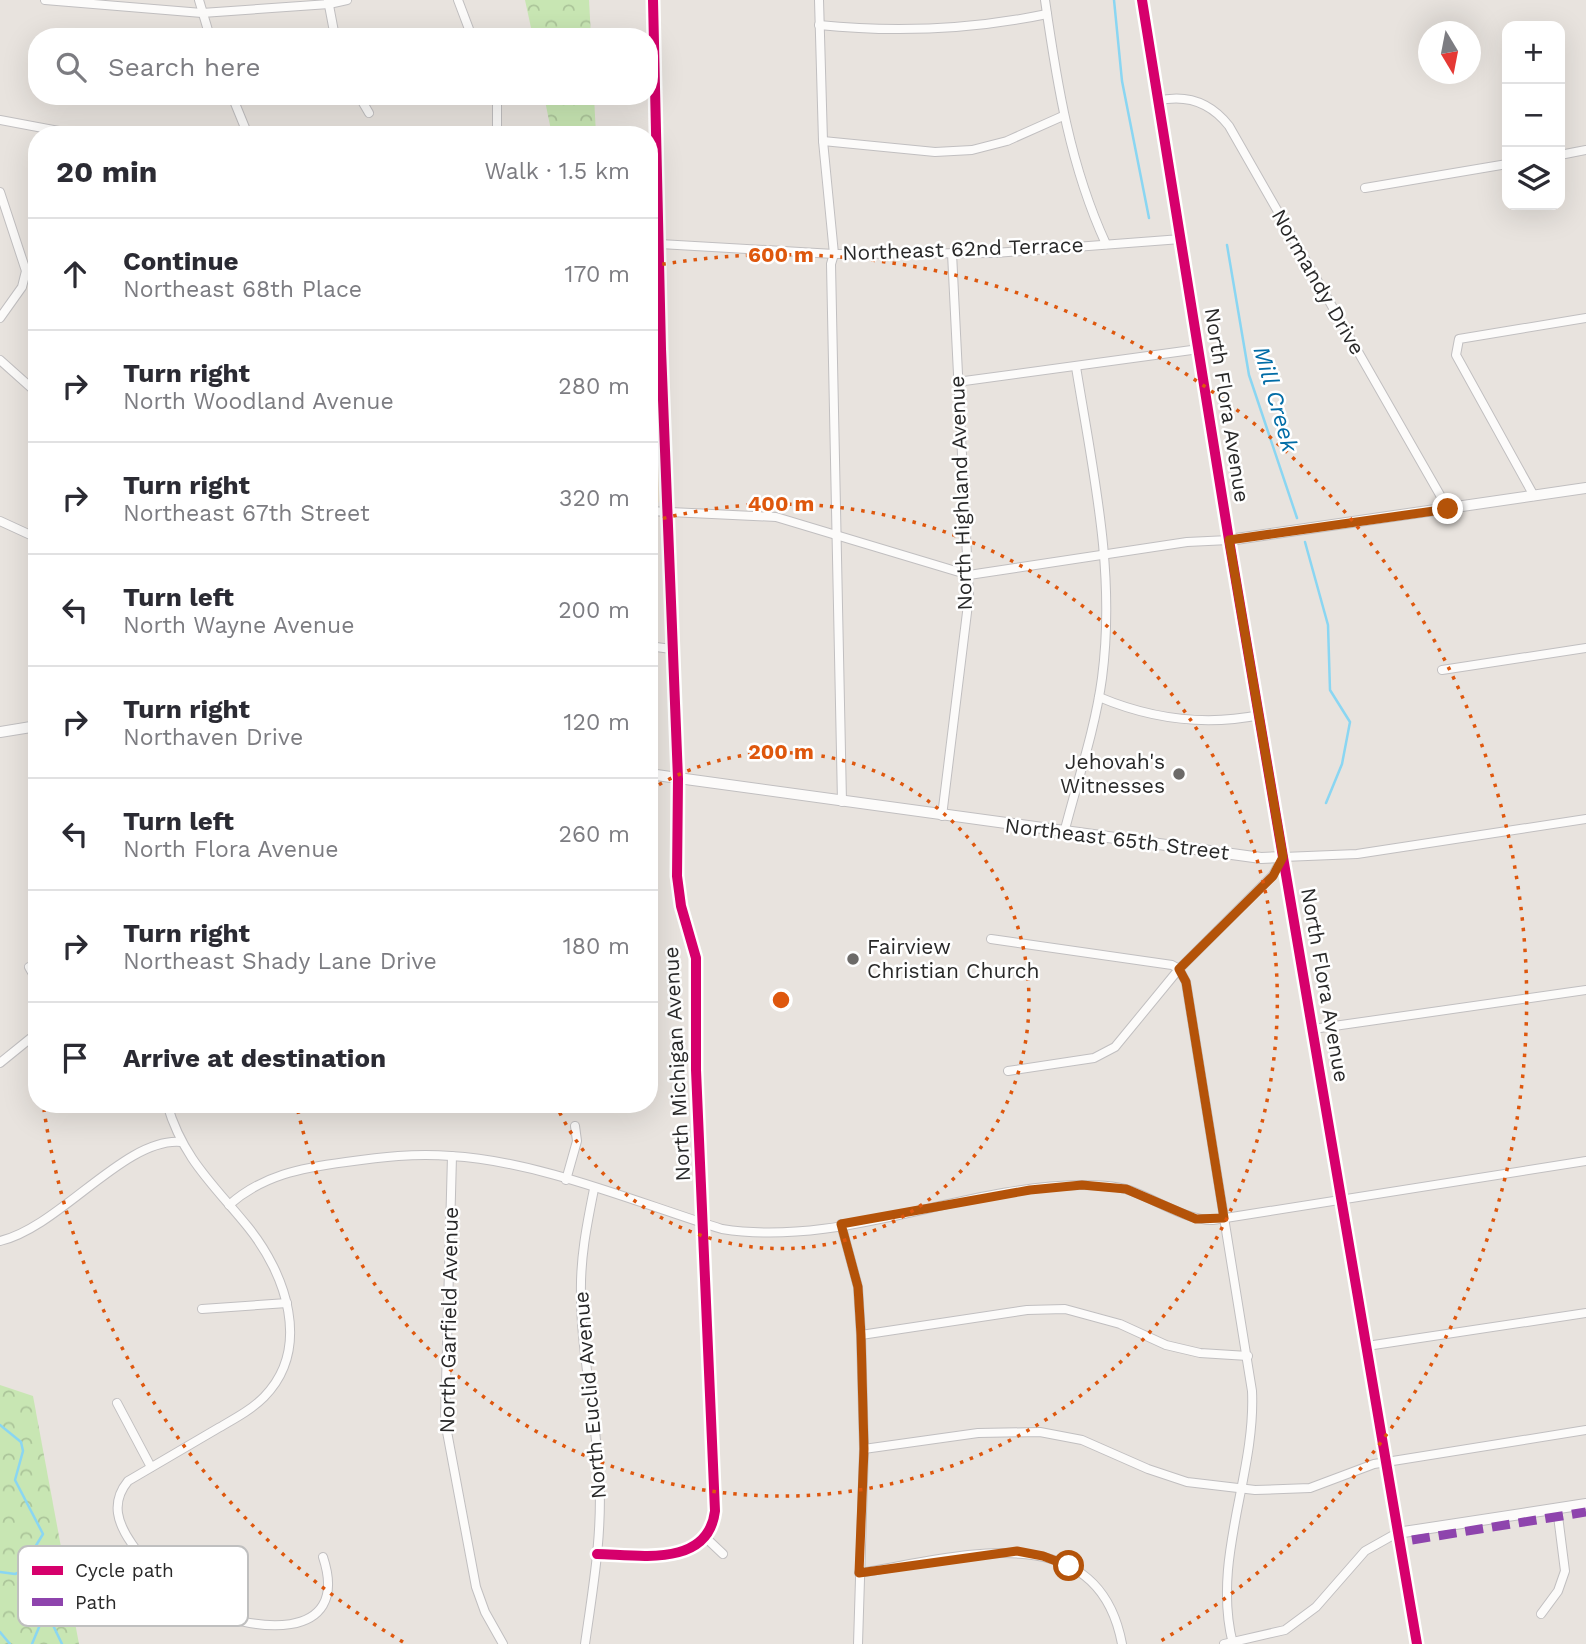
<!DOCTYPE html>
<meta charset="utf-8">
<style>
body{margin:0;font-family:"Work Sans",sans-serif;background:#f2f2f3;color:#2b2b33}
.controls{position:absolute;right:21px;top:21px;display:grid;overflow:hidden;border-radius:14px;box-shadow:0 7px 28px #0002}
.controls button{width:63px;height:63px;display:grid;place-items:center;padding:0;border:0;border-bottom:2px solid #e1e1e2;background:#fff;color:#2b2b33;font:35px sans-serif}
.compass{position:absolute;left:1418px;top:21px;width:63px;height:63px;border-radius:50%;background:#fff;box-shadow:0 7px 28px #0002;rotate:170deg}
.stop{position:absolute;width:21px;height:21px;margin:-16px;border:5px solid #b45309;border-radius:50%;background:#fff}
.stop.end{background:#b45309;border-color:#fff;box-shadow:0 2px 7px #0008}
.list{margin:0;padding:0;list-style:none}
h2{display:flex;justify-content:space-between;align-items:center;height:91px;margin:0;padding:0 28px;font-size:30px}
h2 small{font-size:23px;font-weight:400;color:#7c7c81}
.list li{display:grid;grid-template-columns:46px 1fr auto;gap:21px;align-items:center;box-sizing:border-box;height:112px;padding:0 28px;border-top:2px solid #e1e1e2}
.list b{display:block;font-size:26px;white-space:nowrap}
.list p{margin:0;font-size:23px;white-space:nowrap;color:#7c7c81}
.list em{font-size:23px;font-style:normal;color:#7c7c81}
.icon{flex:none;width:38px;height:38px;fill:none;stroke:currentColor;stroke-width:2;stroke-linecap:round;stroke-linejoin:round}
.map{position:relative;flex:none;width:1586px;height:1644px;overflow:hidden}
.search{position:absolute;background:#fff;box-shadow:0 7px 28px #0002;left:28px;top:28px;width:630px;height:77px;display:flex;align-items:center;gap:18px;box-sizing:border-box;padding:0 24px;border-radius:28px;color:#7c7c81;font-size:26px}
.panel{position:absolute;background:#fff;box-shadow:0 7px 28px #0002;left:28px;top:126px;width:630px;height:987px;border-radius:28px}
.map>svg:first-child{display:block}
.education{fill:#ede3d1}
.park{fill:url(#park-crowns)}
.lines{fill:none;stroke-linecap:round;stroke-linejoin:round}
.stream{stroke:#8ad6f2;stroke-width:2.5}
.street-casing{stroke:#c1bfc0;stroke-width:10}
.secondary-casing{stroke:#c1bfc0;stroke-width:12}
.street{stroke:#fcfbfa;stroke-width:8}
.secondary{stroke:#fcfbfa;stroke-width:10}
.quiet{stroke:#8e44ad;stroke-width:9;stroke-dasharray:18 9;stroke-linecap:butt}
.cycleway-casing{stroke:#fff;stroke-width:15}
.cycleway{stroke:#d6006c;stroke-width:10}
.route{stroke:#b45309;stroke-width:9}
.ring{fill:none;stroke:#de570d;stroke-width:3.5;stroke-dasharray:3.5 7}
.poi-dot{fill:#6c6a68;stroke:#fff;stroke-width:2.5}
.labels{text-anchor:middle;stroke-width:5;stroke-linejoin:round;paint-order:stroke}
.street-label{font-size:21px;fill:#292929;stroke:#fff}
.poi-label{font-size:21px;fill:#292929;stroke:#fff;text-anchor:end}
.water-label{font-size:23px;font-style:italic;fill:#006ca6;stroke:#fff}
.key{fill:#fff;stroke:#bfbfbf;stroke-width:2}
.key-label{font-size:19px;fill:#292929}
.centre{fill:#de570d;stroke:#fff;stroke-width:3.5}
.ring-label{font-size:21px;text-anchor:middle;font-weight:bold;fill:#de570d;stroke:#fff;stroke-width:5;stroke-linejoin:round;paint-order:stroke}
</style>
<div class="map">
<svg width="1586" height="1644" viewBox="0 0 1586 1644">
<defs>
<pattern id="park-crowns" width="20" height="18" patternUnits="userSpaceOnUse" patternTransform="scale(1.75)"><rect width="20" height="18" fill="#c8e6b3"/><path d="M2 6a3 3 0 1 1 6 0M12 15a3 3 0 1 1 6 0" fill="none" stroke="#acc59a"/></pattern>
</defs>
<rect width="100%" height="100%" fill="#e8e3de"/>
<polygon class="education" points="649,271 654,271 661,499 655,507 649,506"/>
<g class="park">
<polygon points="525,0 589,0 591,37 533,37"/>
<polygon points="544,96 594,96 596,135 552,135"/>
<polygon points="649,269 664,269 661,349 649,353"/>
<polygon points="0,1385 33,1396 79,1644 0,1644"/>
</g>
<g class="lines">
<g class="stream">
<polyline points="1114,0 1122,81 1149,218"/>
<polyline points="1227,245 1249,375 1297,518"/>
<polyline points="1305,542 1328,625 1330,690 1350,722 1342,764 1326,803"/>
<polyline points="0,1425 21,1442 23,1451 15,1480 43,1534 20,1572 15,1574 0,1572"/>
<polyline points="0,1632 10,1644"/>
<polyline points="32,1644 42,1620 51,1621 62,1644"/>
</g>
<g class="street-casing">
<g id="street">
<polyline points="45,0 202,13 329,4 347,0"/>
<polyline points="199,0 210,37"/>
<polyline points="328,0 335,37"/>
<polyline points="458,0 472,37"/>
<polyline points="819,0 823,141 834,254 831,264 842,802"/>
<path d="M1045,0C1057,84 1070,166 1106,244"/>
<path d="M819,25C897,33 970,30 1047,14"/>
<polyline points="232,96 248,135"/>
<polyline points="359,96 369,113"/>
<polyline points="497,96 497,135"/>
<path d="M1157,101C1186,94 1210,102 1229,126L1448,509"/>
<polyline points="0,120 80,135"/>
<polyline points="823,141 935,152 972,150 1007,141 1063,116"/>
<polyline points="1560,155 1586,150"/>
<polyline points="1365,188 1507,164"/>
<polyline points="0,192 26,271 22,287 0,318"/>
<polyline points="660,244 834,254 995,253 1181,239"/>
<polyline points="0,360 37,393"/>
<polyline points="957,382 1199,349"/>
<polyline points="1534,496 1456,355 1459,339 1586,318"/>
<polyline points="649,511 776,517 969,575 1187,542 1229,540"/>
<polyline points="0,521 37,538"/>
<polyline points="649,646 671,649"/>
<polyline points="1442,670 1586,648"/>
<path d="M1099,697C1151,719 1205,726 1260,715"/>
<polyline points="942,816 969,596 952,253"/>
<path d="M1064,833C1077,782 1095,730 1102,678C1116,572 1093,472 1076,367"/>
<path d="M991,939L1172,965L1179,969L1186,982L1252,1391C1256,1475 1211,1559 1233,1644"/>
<polyline points="29,967 37,981"/>
<polyline points="1313,1029 1586,990"/>
<polyline points="0,1063 37,1033"/>
<polyline points="1008,1071 1094,1058 1115,1047 1179,969 1273,875 1283,857 1357,854 1586,819"/>
<path d="M167,1104C183,1159 214,1185 248,1227C286,1274 312,1348 264,1397C250,1411 232,1420 215,1430C186,1447 157,1464 128,1481C110,1503 118,1524 132,1544C149,1569 172,1591 198,1605C249,1633 352,1644 323,1557"/>
<polyline points="452,1156 445,1421 476,1587 485,1612 503,1644"/>
<polyline points="566,1180 577,1141 575,1126"/>
<path d="M229,1205C263,1175 301,1168 346,1162C381,1157 415,1153 451,1156C539,1161 638,1203 722,1229C841,1248 962,1186 1081,1185C1096,1185 1114,1185 1129,1190C1156,1199 1184,1220 1213,1220L1586,1161"/>
<polyline points="841,1224 858,1287 861,1335 864,1449 858,1644"/>
<path d="M0,1241C60,1227 125,1137 181,1142"/>
<polyline points="202,1309 287,1303"/>
<polyline points="861,1335 1027,1310 1065,1309 1120,1324 1166,1345 1200,1353 1248,1356"/>
<polyline points="1367,1346 1586,1313"/>
<polyline points="117,1403 151,1467"/>
<polyline points="864,1449 978,1433 1040,1432 1082,1440 1148,1469 1187,1482 1255,1490 1310,1488 1374,1464 1586,1430"/>
<polyline points="705,1537 723,1554"/>
<path d="M597,1554C639,1555 708,1568 715,1511L696,1070V958L681,906L677,876L678,779L661,349L653,0"/>
<path d="M859,1573C952,1559 1097,1511 1122,1644"/>
<polyline points="1541,1614 1558,1591 1565,1571 1557,1508"/>
<path d="M585,1644C593,1588 603,1531 599,1475C596,1414 581,1355 581,1295C580,1258 587,1224 594,1189"/>
<polyline points="1224,1644 1285,1630 1316,1607 1365,1551 1397,1533 1417,1644"/>
</g>
</g>
<g class="secondary-casing">
<g id="secondary">
<polyline points="1142,0 1229,540 1397,1533 1586,1504"/>
<polyline points="1229,540 1586,488"/>
<polyline points="0,732 37,726"/>
<polyline points="649,774 1261,858 1283,857"/>
</g>
</g>
<use href="#street" class="street"/>
<use href="#secondary" class="secondary"/>
<polyline class="quiet" points="1412,1540 1586,1512"/>
<g class="cycleway-casing">
<g id="cycleway">
<polyline points="1142,0 1229,540 1417,1644"/>
<path d="M597,1554C639,1555 708,1568 715,1511L696,1070V958L681,906L677,876L678,779L661,349L653,0"/>
</g>
</g>
<use href="#cycleway" class="cycleway"/>
</g>
<g class="lines">
<polyline class="route" points="1069,1566 1043,1556 1017,1551 859,1573 864,1449 861,1335 858,1287 841,1224 1030,1190 1082,1185 1126,1189 1196,1219 1224,1218 1186,982 1179,969 1273,876 1283,857 1229,540 1448,509"/>
</g>
<g class="ring">
<path d="M650 790A248 248 0 1 1 556 1105"/>
<path d="M653 521A496 496 0 1 1 297 1107"/>
<path d="M403 1642A745 745 0 0 1 44 1110M37 1032A745 745 0 0 1 37 968M652 266A745 745 0 0 1 1159 1642"/>
</g>
<g class="poi-dot">
<circle cx="1179" cy="774" r="7"/>
<circle cx="853" cy="959" r="7"/>
</g>
<g class="labels">
<g class="street-label">
<text transform="translate(963 249) rotate(-2)" y="7">Northeast 62nd Terrace</text>
<text transform="translate(1318 282) rotate(60)" y="7">Normandy Drive</text>
<text transform="translate(1227 405) rotate(81)" y="7">North Flora Avenue</text>
<text transform="translate(961 493) rotate(-92)" y="7">North Highland Avenue</text>
<text transform="translate(1117 839) rotate(7)" y="7">Northeast 65th Street</text>
<text transform="translate(1325 985) rotate(80)" y="7">North Flora Avenue</text>
<text transform="translate(677 1064) rotate(-93)" y="7">North Michigan Avenue</text>
<text transform="translate(449 1320) rotate(-89)" y="7">North Garfield Avenue</text>
<text transform="translate(590 1395) rotate(-95)" y="7">North Euclid Avenue</text>
</g>
<g class="poi-label">
<text x="1165" y="769">Jehovah's<tspan x="1165" dy="24">Witnesses</tspan></text>
<text x="867" y="954" text-anchor="start">Fairview<tspan x="867" dy="24">Christian Church</tspan></text>
</g>
<g class="water-label">
<text transform="translate(1276 399) rotate(74)" y="8">Mill Creek</text>
</g>
</g>
<rect x="18" y="1546" width="230" height="80" rx="10" class="key"/>
<rect x="32" y="1566" width="31" height="9" fill="#d6006c"/>
<rect x="32" y="1598" width="31" height="8" fill="#8e44ad"/>
<g class="key-label">
<text x="75" y="1577">Cycle path</text>
<text x="75" y="1609">Path</text>
</g>
<circle cx="781" cy="1000" r="10" class="centre"/>
<g class="ring-label">
<text x="781" y="262">600 m</text>
<text x="781" y="511">400 m</text>
<text x="781" y="759">200 m</text>
</g>
</svg>
<div class="controls">
<button>+</button>
<button>−</button>
<button><svg class="icon" aria-label="layers" viewBox="0 0 24 24"><path d="M12 4l9 5-9 5-9-5zM3 14l9 5 9-5"/></svg></button>
</div>
<svg class="compass" viewBox="-18 -18 36 36"><path d="M0-13l5 13h-10z" fill="#e53935"/><path d="M0 13l5-13h-10z" fill="#7c7c81"/></svg>
<div class="stop" style="left:1069px;top:1566px"></div>
<div class="stop end" style="left:1448px;top:509px"></div>
<div class="search"><svg class="icon" aria-label="search" viewBox="0 0 24 24"><circle cx="10" cy="10" r="6"/><path d="M15 15l6 6"/></svg>Search here</div>
<section class="panel">
<h2>20 min<small>Walk · 1.5 km</small></h2>
<ul class="list">
<li><svg class="icon" aria-label="ahead" viewBox="0 0 24 24"><path d="M12 20V5M6 11l6-6 6 6"/></svg><div><b>Continue</b><p>Northeast 68th Place</p></div><em>170 m</em></li>
<li><svg class="icon" aria-label="right" viewBox="0 0 24 24"><path d="M7 20v-9h11M14 6l5 5-5 5"/></svg><div><b>Turn right</b><p>North Woodland Avenue</p></div><em>280 m</em></li>
<li><svg class="icon" aria-label="right" viewBox="0 0 24 24"><path d="M7 20v-9h11M14 6l5 5-5 5"/></svg><div><b>Turn right</b><p>Northeast 67th Street</p></div><em>320 m</em></li>
<li><svg class="icon" aria-label="left" viewBox="0 0 24 24"><path d="M17 20v-9H6M10 6l-5 5 5 5"/></svg><div><b>Turn left</b><p>North Wayne Avenue</p></div><em>200 m</em></li>
<li><svg class="icon" aria-label="right" viewBox="0 0 24 24"><path d="M7 20v-9h11M14 6l5 5-5 5"/></svg><div><b>Turn right</b><p>Northaven Drive</p></div><em>120 m</em></li>
<li><svg class="icon" aria-label="left" viewBox="0 0 24 24"><path d="M17 20v-9H6M10 6l-5 5 5 5"/></svg><div><b>Turn left</b><p>North Flora Avenue</p></div><em>260 m</em></li>
<li><svg class="icon" aria-label="right" viewBox="0 0 24 24"><path d="M7 20v-9h11M14 6l5 5-5 5"/></svg><div><b>Turn right</b><p>Northeast Shady Lane Drive</p></div><em>180 m</em></li>
<li><svg class="icon" aria-label="arrive" viewBox="0 0 24 24"><path d="M6 21V4h12l-3 4 3 4H6"/></svg><div><b>Arrive at destination</b></div></li>
</ul>
</section>
</div>
